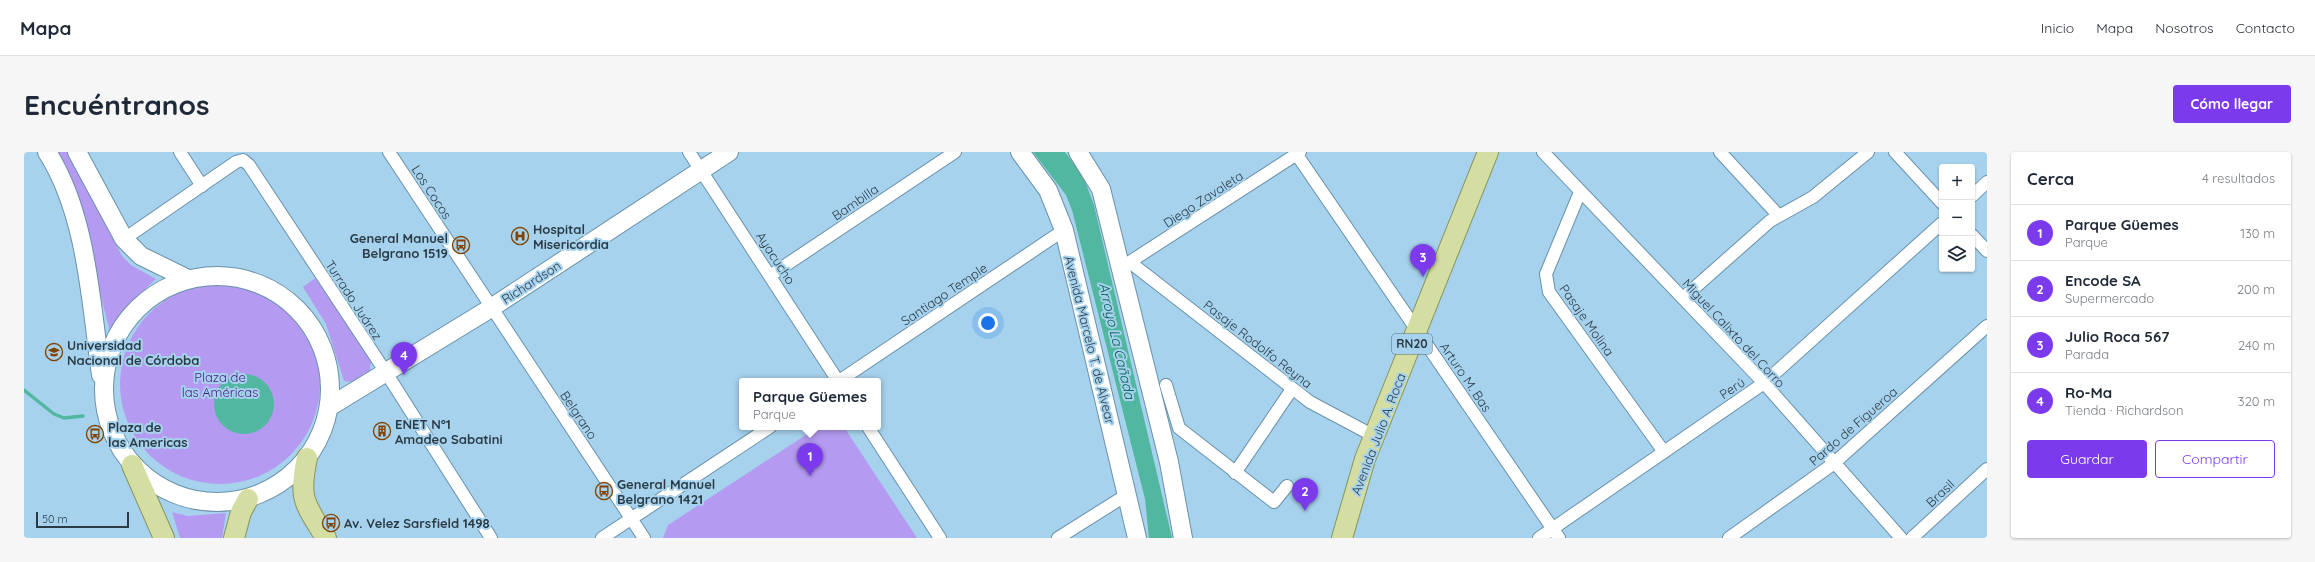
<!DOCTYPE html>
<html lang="es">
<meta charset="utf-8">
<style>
body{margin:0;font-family:Quicksand,sans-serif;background:#f6f6f7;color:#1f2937}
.controls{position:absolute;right:12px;top:12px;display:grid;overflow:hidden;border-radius:4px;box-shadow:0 1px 3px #0004}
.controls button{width:36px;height:36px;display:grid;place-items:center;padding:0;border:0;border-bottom:1px solid #e0e1e3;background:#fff;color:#1f2937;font:20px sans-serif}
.scale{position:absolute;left:12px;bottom:10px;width:93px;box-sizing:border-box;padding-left:4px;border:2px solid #2a3b46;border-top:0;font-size:11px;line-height:14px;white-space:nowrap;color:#2a3b46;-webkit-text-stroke:3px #a7d2ed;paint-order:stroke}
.you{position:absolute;left:964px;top:171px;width:14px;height:14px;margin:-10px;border:3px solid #fff;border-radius:50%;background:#1a73e8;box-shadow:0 0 0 6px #1a73e833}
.badge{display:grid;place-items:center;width:26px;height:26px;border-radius:50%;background:#7c3aed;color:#fff;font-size:13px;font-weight:700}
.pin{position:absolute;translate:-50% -33px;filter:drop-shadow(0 1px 2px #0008)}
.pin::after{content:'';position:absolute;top:21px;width:14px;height:12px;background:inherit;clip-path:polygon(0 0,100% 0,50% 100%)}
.popup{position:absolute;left:715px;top:226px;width:142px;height:52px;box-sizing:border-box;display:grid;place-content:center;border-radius:4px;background:#fff;filter:drop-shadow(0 1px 3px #0005);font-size:13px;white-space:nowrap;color:#747a83}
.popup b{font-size:15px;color:#1f2937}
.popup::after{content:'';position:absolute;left:50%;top:100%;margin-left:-8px;border:8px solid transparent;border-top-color:#fff}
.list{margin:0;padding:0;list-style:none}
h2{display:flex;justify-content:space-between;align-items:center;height:52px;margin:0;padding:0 16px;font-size:17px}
h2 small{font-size:13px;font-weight:400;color:#747a83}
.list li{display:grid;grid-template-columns:26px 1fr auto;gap:12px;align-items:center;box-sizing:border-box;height:56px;padding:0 16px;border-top:1px solid #e0e1e3}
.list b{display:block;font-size:15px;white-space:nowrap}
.list p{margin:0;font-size:13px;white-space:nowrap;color:#747a83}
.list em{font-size:13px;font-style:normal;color:#747a83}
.actions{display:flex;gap:8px;padding:12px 16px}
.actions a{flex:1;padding:9px 0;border:1px solid #7c3aed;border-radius:4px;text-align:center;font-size:14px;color:#7c3aed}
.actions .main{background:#7c3aed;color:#fff}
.icon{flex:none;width:22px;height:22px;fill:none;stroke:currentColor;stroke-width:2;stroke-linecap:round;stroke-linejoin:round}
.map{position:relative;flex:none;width:1963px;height:386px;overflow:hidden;border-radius:4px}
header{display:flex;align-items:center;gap:24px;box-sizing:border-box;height:56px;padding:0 20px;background:#fff;border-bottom:1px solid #e0e1e3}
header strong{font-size:19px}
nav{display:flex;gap:22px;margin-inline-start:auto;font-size:14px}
.intro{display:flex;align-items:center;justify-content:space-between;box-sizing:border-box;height:96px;padding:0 24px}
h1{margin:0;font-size:28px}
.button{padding:10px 18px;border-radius:4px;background:#7c3aed;color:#fff;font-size:14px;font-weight:700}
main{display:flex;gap:24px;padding:0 24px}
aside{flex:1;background:#fff;border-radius:4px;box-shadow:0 1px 3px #0004}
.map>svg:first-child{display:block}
.green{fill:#b49bf1}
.water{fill:#51b7a0}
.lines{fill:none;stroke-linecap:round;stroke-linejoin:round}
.stream{stroke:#51b7a0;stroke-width:3.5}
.street-casing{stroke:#6891aa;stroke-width:14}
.secondary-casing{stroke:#6891aa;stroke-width:20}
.primary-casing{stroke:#86955a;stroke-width:22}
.street{stroke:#fff;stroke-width:12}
.secondary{stroke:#fff;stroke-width:18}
.primary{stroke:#d4dda2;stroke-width:20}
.labels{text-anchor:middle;stroke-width:4;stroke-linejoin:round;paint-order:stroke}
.shield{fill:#a7d2ed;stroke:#506878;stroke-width:1}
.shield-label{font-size:12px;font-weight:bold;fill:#2a3b46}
.street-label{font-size:13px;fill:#2a3b46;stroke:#a7d2ed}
.poi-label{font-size:13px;font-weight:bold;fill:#2a3b46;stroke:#a7d2ed;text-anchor:start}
.park-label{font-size:13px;fill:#451980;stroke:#a7d2ed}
.water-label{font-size:14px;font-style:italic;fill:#025d4e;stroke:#a7d2ed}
</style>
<header>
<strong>Mapa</strong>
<nav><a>Inicio</a><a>Mapa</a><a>Nosotros</a><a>Contacto</a></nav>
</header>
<div class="intro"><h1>Encuéntranos</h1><a class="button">Cómo llegar</a></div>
<main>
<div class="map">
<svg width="1963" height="386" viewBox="0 0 1963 386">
<rect width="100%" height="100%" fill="#a7d2ed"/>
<g class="green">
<path d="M33,0H47L98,104L107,113L132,127C114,144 96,160 87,183L43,17Z"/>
<polygon points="291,126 347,207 346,219 331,230 320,229 302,172 279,135"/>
<circle cx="196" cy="232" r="100"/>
<polygon points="794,275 820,275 893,386 639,386 644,373"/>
<polygon points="148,360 164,364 202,361 198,386 156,386"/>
</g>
<g class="water">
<polygon points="1009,0 1041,0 1059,24 1070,53 1148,386 1125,386 1121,347 1048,58 1042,43"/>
<circle cx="220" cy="252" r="30"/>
</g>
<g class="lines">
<polyline class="stream" points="0,238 30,262 40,266 59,264"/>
<g class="street-casing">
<g id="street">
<polyline points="156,0 178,34"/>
<polyline points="365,0 620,386"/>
<polyline points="665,0 814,229"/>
<polyline points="1271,0 1535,386"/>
<polyline points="1519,0 1740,231 1877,386"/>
<polyline points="1696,0 1754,63"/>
<polyline points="1871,0 1918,51"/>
<polyline points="1556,40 1522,122 1525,140 1640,300"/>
<polyline points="1948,44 1963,30"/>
<polyline points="1948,83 1963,99"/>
<polyline points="100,87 212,10 219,8 225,13 361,219 467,386"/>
<polyline points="1107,111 1286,250 1350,284"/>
<polyline points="1101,113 1276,0"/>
<polyline points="747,123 931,0"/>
<polyline points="1659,146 1746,69 1789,45 1844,0"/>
<polyline points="815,229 1040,78"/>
<polyline points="1142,233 1155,276 1250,350 1263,334"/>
<polyline points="844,275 916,386"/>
<polyline points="1211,321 1268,237"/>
<polyline points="578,386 746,275"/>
<polyline points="1034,386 1104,342"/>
<polyline points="1515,386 1740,231 1918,71"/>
<polyline points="1705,386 1809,312 1963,174"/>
<polyline points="1888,386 1963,317"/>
</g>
</g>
<g class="secondary-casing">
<g id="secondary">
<path d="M23,0C63,62 67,152 77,223"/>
<polyline points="53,0 100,87 117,104 164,127"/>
<polyline points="996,0 1024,38 1040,78 1113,386"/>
<polyline points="1054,0 1077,37 1145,310 1159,386"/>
<circle cx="193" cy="237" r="113"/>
<polyline points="305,255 467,156 705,0"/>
</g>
</g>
<g class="primary-casing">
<g id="primary">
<path d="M283,306C274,347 281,352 302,386"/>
<polyline points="108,313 140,386"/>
<polyline points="210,386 217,360 224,347"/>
<polyline points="1318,386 1341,307 1464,0"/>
</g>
</g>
<use href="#street" class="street"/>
<use href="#secondary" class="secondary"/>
<use href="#primary" class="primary"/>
</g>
<defs>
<g id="hospital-ring" transform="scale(0.9)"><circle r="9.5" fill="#a7d2ed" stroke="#814303" stroke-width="1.5"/><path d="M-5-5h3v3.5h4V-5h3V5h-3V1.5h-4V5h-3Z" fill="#814303"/></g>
<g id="bus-ring" transform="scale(0.9)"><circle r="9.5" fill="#a7d2ed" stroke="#814303" stroke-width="1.5"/><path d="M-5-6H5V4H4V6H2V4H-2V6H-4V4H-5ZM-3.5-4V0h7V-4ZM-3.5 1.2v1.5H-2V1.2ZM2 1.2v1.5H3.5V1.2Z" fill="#814303"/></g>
<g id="university-ring" transform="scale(0.9)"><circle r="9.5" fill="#a7d2ed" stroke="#814303" stroke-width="1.5"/><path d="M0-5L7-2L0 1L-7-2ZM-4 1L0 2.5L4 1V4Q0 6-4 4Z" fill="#814303"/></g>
<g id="building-ring" transform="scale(0.9)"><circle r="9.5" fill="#a7d2ed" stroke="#814303" stroke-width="1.5"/><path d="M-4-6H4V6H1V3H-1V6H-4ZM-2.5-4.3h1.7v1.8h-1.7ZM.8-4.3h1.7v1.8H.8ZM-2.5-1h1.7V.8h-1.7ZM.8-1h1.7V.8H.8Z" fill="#814303"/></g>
</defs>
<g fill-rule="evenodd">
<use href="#hospital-ring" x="496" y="84"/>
<use href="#bus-ring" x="437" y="93"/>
<use href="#university-ring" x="30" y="200"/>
<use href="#building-ring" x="358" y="279"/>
<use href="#bus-ring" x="71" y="282"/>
<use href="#bus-ring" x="580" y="339"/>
<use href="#bus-ring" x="307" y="371"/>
</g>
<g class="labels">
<rect class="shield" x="1368" y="182" width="40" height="20" rx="3"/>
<g class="shield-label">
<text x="1388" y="196">RN20</text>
</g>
<g class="street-label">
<text transform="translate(408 40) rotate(57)" y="5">Los Cocos</text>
<text transform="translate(1179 47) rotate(-33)" y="5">Diego Zavaleta</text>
<text transform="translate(831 50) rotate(-34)" y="5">Bambilla</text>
<text transform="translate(752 106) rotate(57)" y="5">Ayacucho</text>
<text transform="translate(507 130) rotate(-33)" y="5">Richardson</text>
<text transform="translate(920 142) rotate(-34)" y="5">Santiago Temple</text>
<text transform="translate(330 148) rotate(57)" y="5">Turrado Juárez</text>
<text transform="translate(1563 168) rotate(55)" y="5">Pasaje Molina</text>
<text transform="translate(1710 181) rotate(47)" y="5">Miguel Calixto del Corro</text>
<text transform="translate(1066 188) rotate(76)" y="5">Avenida Marcelo T. de Alvear</text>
<text transform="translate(1234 192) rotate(38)" y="5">Pasaje Rodolfo Reyna</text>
<text transform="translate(1442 225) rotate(56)" y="5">Arturo M. Bas</text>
<text transform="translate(1708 236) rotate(-34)" y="5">Perú</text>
<text transform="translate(555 263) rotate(56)" y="5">Belgrano</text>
<text transform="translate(1829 274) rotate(-41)" y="5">Pardo de Figueroa</text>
<text transform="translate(1354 282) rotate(-69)" y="5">Avenida Julio A. Roca</text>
<text transform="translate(1916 341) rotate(-43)" y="5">Brasil</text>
</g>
<g class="poi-label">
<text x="509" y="82">Hospital<tspan x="509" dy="15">Misericordia</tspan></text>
<text x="424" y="91" text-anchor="end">General Manuel<tspan x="424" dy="15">Belgrano 1519</tspan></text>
<text x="43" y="198">Universidad<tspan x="43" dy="15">Nacional de Córdoba</tspan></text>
<text x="371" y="277">ENET N°1<tspan x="371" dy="15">Amadeo Sabatini</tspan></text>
<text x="84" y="280">Plaza de<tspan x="84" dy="15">las Americas</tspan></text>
<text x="593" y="337">General Manuel<tspan x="593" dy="15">Belgrano 1421</tspan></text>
<text x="320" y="376">Av. Velez Sarsfield 1498</text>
</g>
<g class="park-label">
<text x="196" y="230">Plaza de<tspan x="196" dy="15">las Américas</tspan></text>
</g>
<g class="water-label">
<text transform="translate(1093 189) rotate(77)" y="5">Arroyo La Cañada</text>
</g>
</g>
</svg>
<div class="controls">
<button>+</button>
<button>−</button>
<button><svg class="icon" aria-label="layers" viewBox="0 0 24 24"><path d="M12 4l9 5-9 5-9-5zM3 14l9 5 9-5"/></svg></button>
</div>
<div class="scale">50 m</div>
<div class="you"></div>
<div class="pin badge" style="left:786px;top:324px">1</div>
<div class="popup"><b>Parque Güemes</b>Parque</div>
<div class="pin badge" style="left:1281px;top:359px">2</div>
<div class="pin badge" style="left:1399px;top:125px">3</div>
<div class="pin badge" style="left:380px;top:223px">4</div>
</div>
<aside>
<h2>Cerca<small>4 resultados</small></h2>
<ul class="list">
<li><span class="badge">1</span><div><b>Parque Güemes</b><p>Parque</p></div><em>130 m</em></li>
<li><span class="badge">2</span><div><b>Encode SA</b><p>Supermercado</p></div><em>200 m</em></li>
<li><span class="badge">3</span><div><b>Julio Roca 567</b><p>Parada</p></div><em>240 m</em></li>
<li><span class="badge">4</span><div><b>Ro-Ma</b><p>Tienda · Richardson</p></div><em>320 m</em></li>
</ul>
<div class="actions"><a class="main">Guardar</a><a>Compartir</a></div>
</aside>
</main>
